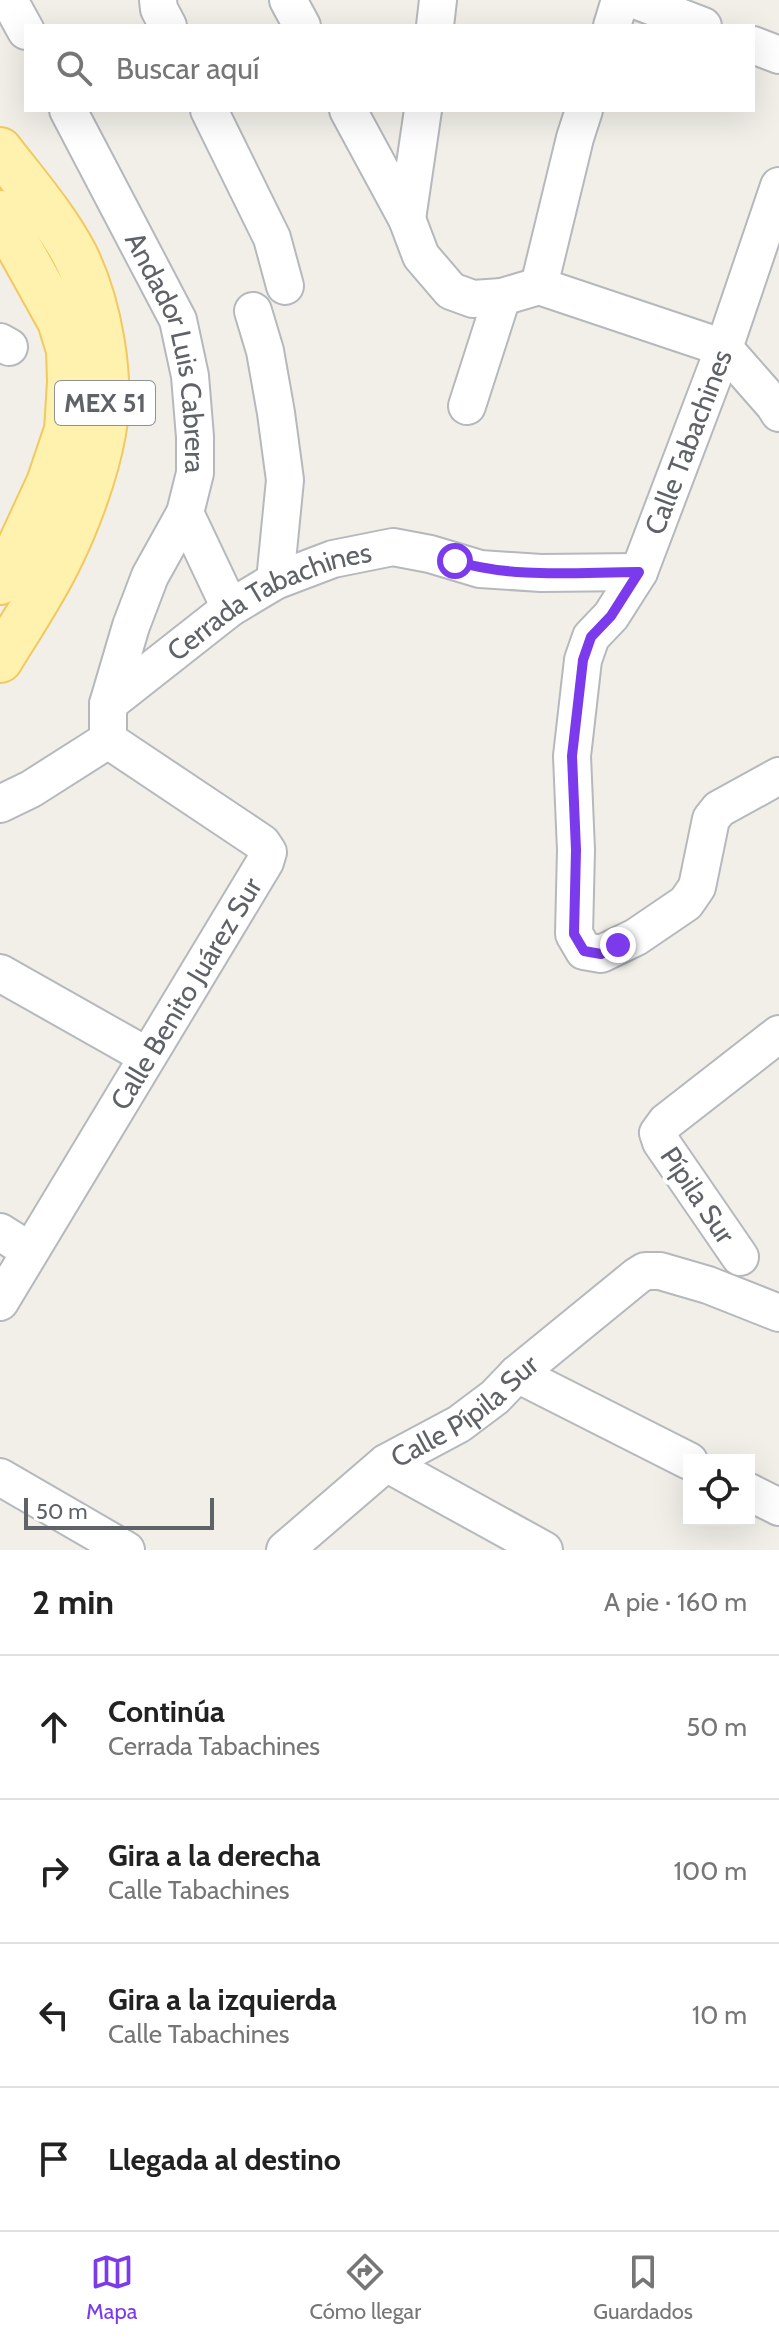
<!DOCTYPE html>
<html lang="es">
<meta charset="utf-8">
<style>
body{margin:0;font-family:Cabin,sans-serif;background:#f2f2f2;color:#222}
.controls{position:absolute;right:24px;bottom:24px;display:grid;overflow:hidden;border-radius:0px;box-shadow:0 8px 32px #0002}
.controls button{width:72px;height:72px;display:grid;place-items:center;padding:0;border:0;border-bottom:2px solid #e0e0e0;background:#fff;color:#222;font:40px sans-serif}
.scale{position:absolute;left:24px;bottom:20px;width:190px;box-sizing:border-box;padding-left:8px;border:4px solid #5f6368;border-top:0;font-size:22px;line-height:28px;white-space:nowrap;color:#5f6368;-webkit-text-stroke:6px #fff;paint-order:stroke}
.stop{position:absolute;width:24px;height:24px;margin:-18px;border:6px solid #7c3aed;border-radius:50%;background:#fff}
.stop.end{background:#7c3aed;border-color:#fff;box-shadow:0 2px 8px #0008}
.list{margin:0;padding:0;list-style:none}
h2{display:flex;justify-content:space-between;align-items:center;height:104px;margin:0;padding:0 32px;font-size:34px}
h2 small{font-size:26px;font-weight:400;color:#767676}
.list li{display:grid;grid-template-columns:52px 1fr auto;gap:24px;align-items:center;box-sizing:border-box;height:144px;padding:0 32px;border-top:2px solid #e0e0e0}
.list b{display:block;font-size:30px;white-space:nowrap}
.list p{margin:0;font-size:26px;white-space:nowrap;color:#767676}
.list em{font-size:26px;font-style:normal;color:#767676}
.icon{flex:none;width:44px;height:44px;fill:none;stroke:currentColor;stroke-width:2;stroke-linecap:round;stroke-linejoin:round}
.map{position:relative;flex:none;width:779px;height:1550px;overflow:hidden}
.search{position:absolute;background:#fff;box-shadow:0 8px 32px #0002;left:24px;right:24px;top:24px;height:88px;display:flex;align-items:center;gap:20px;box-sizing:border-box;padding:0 28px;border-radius:0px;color:#767676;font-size:30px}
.sheet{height:680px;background:#fff}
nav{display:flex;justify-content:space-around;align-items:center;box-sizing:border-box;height:112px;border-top:2px solid #e0e0e0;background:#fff;font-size:22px;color:#767676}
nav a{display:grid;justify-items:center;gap:4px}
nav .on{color:#7c3aed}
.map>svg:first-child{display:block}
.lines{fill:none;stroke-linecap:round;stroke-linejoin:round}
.minor-casing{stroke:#b5b8bc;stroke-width:40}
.major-casing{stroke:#f2c960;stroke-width:48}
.minor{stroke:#fff;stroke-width:36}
.major{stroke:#fff2af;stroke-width:44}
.route{stroke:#7c3aed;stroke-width:10}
.labels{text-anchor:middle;stroke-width:8;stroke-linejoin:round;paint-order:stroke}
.shield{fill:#fff;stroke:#8f9295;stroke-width:2}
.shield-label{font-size:26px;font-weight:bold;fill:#5f6368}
.street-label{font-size:28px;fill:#5f6368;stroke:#fff}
</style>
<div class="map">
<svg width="779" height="1550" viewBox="0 0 779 1550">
<rect width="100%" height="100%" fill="#f1efe8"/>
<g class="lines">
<g class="minor-casing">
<g id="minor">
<polyline points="9,0 26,31"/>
<polyline points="158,0 159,9 168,26"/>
<polyline points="288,0 302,26"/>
<polyline points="635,0 703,26"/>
<polyline points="435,26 438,0"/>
<polyline points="612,26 620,0"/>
<polyline points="753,45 779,55"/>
<path id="s1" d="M68,110L178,320L190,376L195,437V473L185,513L150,576L131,626L108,704V740"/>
<polyline points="209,110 272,238 285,286"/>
<polyline points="348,110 407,219 421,256 451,291 473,299 502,297 539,286 724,348 774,405 779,413"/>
<polyline points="779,186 724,348 639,572 611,616 591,637 583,660 572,756 576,850 574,934 584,951 601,954 636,937 686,903 697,887 711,819 719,809 779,776"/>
<polyline points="407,219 423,110"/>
<polyline points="539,286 575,138 584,110"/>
<polyline points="253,311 265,351 276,413 285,480 275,581"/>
<polyline points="0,342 9,347"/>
<polyline points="467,406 502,297"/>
<polyline points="185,513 230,608"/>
<path id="s2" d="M108,704L230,608L275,581L333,559L393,547L430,554L480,569L541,573L639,572"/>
<polyline points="0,804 31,789 108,740"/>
<polyline points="0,973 147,1056"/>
<polyline points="0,1232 30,1251"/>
<polyline points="740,1257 661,1142 658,1133 666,1122 779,1034"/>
<path id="s3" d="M0,1302L265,862L268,852L262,843L108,740"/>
<polyline points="517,1374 689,1461"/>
<polyline points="386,1463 544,1550"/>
<polyline points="0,1477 126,1550"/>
<polyline points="749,1492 779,1507"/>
<path id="s4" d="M285,1550L386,1463L459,1424L495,1397L517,1374L637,1276L645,1271H660L708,1285L779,1313"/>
</g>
</g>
<g class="major-casing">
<g id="major">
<path d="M0,150C26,184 55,217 75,255C99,303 113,379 103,433C96,473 77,524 59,560C42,595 20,627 0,660"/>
<polyline points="0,213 60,321 69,350 70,382 67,430 49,483 11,565 0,582"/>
</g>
</g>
<use href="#minor" class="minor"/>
<use href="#major" class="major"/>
</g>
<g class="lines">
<path class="route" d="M455,561C514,579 578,572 639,572L611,616L591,637L583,660L572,756L576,850L574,934L584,951L601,954L618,945"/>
</g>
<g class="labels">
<rect class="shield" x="55" y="381" width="100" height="44" rx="6"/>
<g class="shield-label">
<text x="105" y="412">MEX 51</text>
</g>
<g class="street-label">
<text dy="10" stroke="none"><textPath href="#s1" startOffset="266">Andador Luis Cabrera</textPath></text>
<text transform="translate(688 442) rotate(-69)" y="10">Calle Tabachines</text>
<text dy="10" stroke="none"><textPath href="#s2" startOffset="194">Cerrada Tabachines</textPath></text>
<text dy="10" stroke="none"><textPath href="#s3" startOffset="360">Calle Benito Juárez Sur</textPath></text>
<text transform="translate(698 1195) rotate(56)" y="10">Pípila Sur</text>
<text dy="10" stroke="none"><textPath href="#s4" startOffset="228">Calle Pípila Sur</textPath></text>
</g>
</g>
</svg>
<div class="controls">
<button><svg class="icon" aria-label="locate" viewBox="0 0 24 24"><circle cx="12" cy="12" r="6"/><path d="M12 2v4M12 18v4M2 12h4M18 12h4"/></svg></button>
</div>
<div class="scale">50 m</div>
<div class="stop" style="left:455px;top:561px"></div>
<div class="stop end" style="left:618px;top:945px"></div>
<div class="search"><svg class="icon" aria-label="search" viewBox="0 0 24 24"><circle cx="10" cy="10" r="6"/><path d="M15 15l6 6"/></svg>Buscar aquí</div>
</div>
<section class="sheet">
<h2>2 min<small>A pie · 160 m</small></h2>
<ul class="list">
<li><svg class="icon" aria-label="ahead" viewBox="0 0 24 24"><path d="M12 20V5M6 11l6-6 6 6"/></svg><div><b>Continúa</b><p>Cerrada Tabachines</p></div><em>50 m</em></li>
<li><svg class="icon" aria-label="right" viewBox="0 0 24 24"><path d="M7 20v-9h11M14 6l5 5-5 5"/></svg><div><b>Gira a la derecha</b><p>Calle Tabachines</p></div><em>100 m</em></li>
<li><svg class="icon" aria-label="left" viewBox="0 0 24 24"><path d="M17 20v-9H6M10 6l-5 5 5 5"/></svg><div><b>Gira a la izquierda</b><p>Calle Tabachines</p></div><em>10 m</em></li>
<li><svg class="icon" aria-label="arrive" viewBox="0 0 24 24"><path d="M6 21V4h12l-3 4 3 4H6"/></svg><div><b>Llegada al destino</b></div></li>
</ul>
</section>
<nav>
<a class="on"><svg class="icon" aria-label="map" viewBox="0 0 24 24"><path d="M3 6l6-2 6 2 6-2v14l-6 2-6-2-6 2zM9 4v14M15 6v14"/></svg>Mapa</a>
<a><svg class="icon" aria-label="directions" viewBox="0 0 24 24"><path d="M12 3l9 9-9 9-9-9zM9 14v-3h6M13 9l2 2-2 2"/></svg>Cómo llegar</a>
<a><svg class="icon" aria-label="saved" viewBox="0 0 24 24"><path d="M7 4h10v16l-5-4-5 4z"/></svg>Guardados</a>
</nav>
